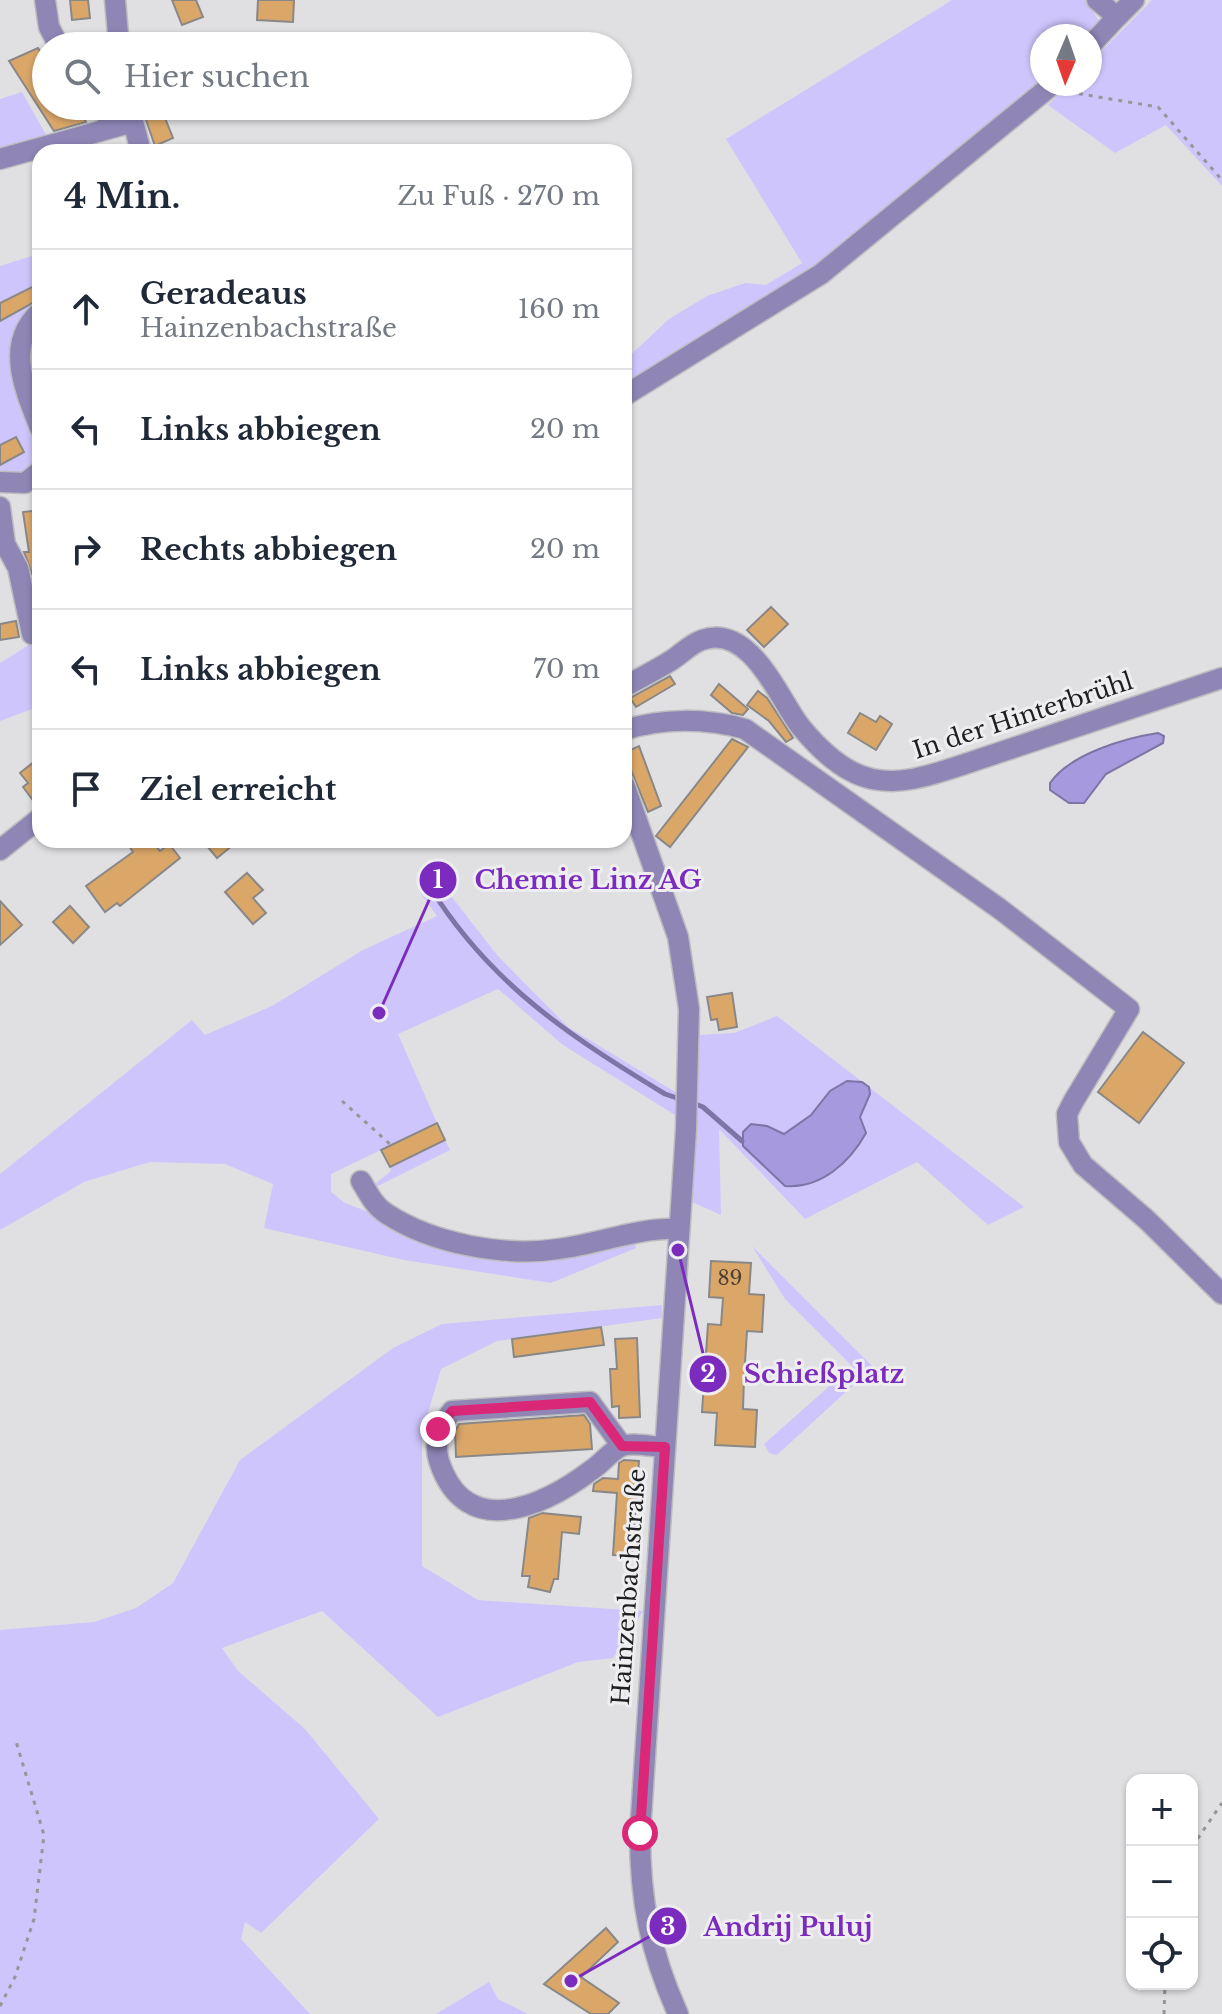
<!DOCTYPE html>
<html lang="de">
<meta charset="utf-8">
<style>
body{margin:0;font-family:"Libre Baskerville",serif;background:#f2f2f3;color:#1f2937}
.controls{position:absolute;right:24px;bottom:24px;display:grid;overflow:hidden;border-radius:16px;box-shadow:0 2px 6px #0004}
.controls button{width:72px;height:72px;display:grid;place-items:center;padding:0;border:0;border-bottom:2px solid #e0e1e3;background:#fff;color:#1f2937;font:40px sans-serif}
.compass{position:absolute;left:1030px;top:24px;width:72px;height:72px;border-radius:50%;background:#fff;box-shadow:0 2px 6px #0004;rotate:182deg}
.stop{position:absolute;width:24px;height:24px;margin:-18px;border:6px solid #db2777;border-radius:50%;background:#fff}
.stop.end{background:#db2777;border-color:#fff;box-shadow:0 2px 8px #0008}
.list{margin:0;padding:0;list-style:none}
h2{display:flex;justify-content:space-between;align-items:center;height:104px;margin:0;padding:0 32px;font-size:34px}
h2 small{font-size:26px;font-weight:400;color:#747a83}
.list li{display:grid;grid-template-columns:52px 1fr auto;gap:24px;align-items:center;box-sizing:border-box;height:120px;padding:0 32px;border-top:2px solid #e0e1e3}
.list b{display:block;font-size:30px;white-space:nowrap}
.list p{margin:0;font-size:26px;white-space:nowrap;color:#747a83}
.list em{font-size:26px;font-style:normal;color:#747a83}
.icon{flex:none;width:44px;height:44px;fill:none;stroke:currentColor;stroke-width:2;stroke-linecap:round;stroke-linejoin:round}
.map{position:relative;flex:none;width:1222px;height:2014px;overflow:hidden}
.search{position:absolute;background:#fff;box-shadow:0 2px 6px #0004;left:32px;top:32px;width:600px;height:88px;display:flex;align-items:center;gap:20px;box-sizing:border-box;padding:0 28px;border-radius:44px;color:#747a83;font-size:30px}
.panel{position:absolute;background:#fff;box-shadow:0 2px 6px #0004;left:32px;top:144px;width:600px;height:704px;border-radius:24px}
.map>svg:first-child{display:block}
.green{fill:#cec5fc;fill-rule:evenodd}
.water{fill:#a699de;stroke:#7e74a5;stroke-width:2}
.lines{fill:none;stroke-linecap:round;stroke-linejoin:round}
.stream{stroke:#7e74a5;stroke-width:5}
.building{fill:#dba769;stroke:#8a8886;stroke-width:2}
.minor-casing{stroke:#bdbdc0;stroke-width:23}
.path{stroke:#969698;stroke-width:3;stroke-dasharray:4 6;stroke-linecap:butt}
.minor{stroke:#8f86b6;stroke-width:20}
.route{stroke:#db2777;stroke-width:10}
.labels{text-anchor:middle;stroke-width:6;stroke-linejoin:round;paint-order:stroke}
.number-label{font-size:20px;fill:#4e4132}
.street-label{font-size:24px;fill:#1f1f20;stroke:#eeedf0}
.leader{fill:none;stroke:#7b2cbf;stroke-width:3}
.callout-dot{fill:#7b2cbf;stroke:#eeedf0;stroke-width:3}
.mark-label{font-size:24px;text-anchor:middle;font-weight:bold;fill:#fff}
.callout-label{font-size:26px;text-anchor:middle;font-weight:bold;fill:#7b2cbf;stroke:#eeedf0;stroke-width:6;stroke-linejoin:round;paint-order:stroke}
</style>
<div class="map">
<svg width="1222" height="2014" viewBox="0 0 1222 2014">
<rect width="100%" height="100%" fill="#e0e0e3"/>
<g class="green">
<polygon points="952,0 1085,0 1100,22 1090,36 1042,36 1042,83 845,249 624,384 624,361 669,319 707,296 745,283 766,285 802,263 726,139"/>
<polygon points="1152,0 1222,0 1222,186 1166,125 1115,153 1048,105 1069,84 1090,84 1090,63"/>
<polygon points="22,92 49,140 0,154 0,99"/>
<polygon points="35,255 40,265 40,305 36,307 23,402 40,452 32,471 23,476 0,474 0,266"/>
<polygon points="40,320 40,409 27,350"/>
<polygon points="40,638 40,706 0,721 0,663"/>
<polygon points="437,878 497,955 568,1027 677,1093 675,1115 563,1045 498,989 398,1034 437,1123 331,1174 331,1192 345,1203 455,1245 634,1238 636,1248 551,1283 404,1260 264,1228 273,1184 225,1164 150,1162 84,1182 0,1230 0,1174 192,1020 205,1035 272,1006 363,950 437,916 419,891"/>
<path d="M777,1016L1024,1207L988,1225L917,1162L805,1219L719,1129L721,1215L692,1202L700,1035L734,1033ZM830,1091L870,1094L860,1118L743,1146L767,1126L784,1134L811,1115Z"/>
<polygon points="445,1140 450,1150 376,1187 375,1184 391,1171 390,1167"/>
<polygon points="752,1246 873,1367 777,1455 769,1453 764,1444 852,1366 785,1299"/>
<polygon points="662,1305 662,1318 497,1341 441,1369 422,1433 422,1566 478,1600 643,1611 613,1658 578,1662 438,1717 322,1611 222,1648 238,1671 305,1729 379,1819 261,1933 245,1922 241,1939 310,2014 0,2014 0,1630 94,1622 136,1608 173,1583 240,1460 393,1348 442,1324"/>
<polygon points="489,1982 498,1999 528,2014 436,2014"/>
</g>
<g class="water">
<path d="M1158,733L1164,736L1163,743L1106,774L1084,803H1069L1050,790V783C1070,754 1125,738 1158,733Z"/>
<path d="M847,1081L862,1082L869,1087L870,1094L860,1117L866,1133C850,1162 821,1189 785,1186L743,1146V1132L751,1124L767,1126L784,1134L811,1115L830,1091Z"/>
</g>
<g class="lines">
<g class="stream">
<path d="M430,887C490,984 571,1037 665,1094L680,1099"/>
<polyline points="693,1103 703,1107 742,1141"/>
</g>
</g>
<g class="building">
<polygon points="70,0 88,0 90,18 72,20"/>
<polygon points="172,0 196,0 203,17 182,25"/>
<polygon points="258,0 294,0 293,22 257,20"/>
<polygon points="38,48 46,60 46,106 76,106 86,122 54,131 9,61"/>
<polygon points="163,113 173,138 155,146 146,120"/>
<polygon points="40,283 40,299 0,321 0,303"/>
<polygon points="16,437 24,452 0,465 0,445"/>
<polygon points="40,510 40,575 33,576 24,552 29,552 23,512"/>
<polygon points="771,607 788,624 764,647 747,630"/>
<polygon points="16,621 19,637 0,640 0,624"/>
<polygon points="670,676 675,684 636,707 630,698"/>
<polygon points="719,684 748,709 743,715 732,713 711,695"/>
<polygon points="758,691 767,698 793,738 786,742 769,721 747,705"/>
<polygon points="860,713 876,722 880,716 892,724 876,750 848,733"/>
<polygon points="732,739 748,747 670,847 656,836"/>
<polygon points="639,746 661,806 648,812 624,753"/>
<polygon points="40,757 40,799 37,795 32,799 23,787 28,783 20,773"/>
<polygon points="137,840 151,840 160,851 169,844 180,858 120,906 117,903 105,912 86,886 133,852 129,846"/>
<polygon points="202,840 239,840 217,858"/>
<polygon points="247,873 263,890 253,898 266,913 253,924 225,892"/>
<polygon points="0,901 22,925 0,945"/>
<polygon points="70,906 89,927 73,943 53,922"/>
<polygon points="732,993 737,1027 719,1030 717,1019 711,1020 707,997"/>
<polygon points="1143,1032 1184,1063 1139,1123 1098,1092"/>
<polygon points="437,1123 445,1140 390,1167 381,1150"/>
<polygon points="711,1261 751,1263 749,1294 764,1295 762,1332 747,1331 744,1378 743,1409 757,1410 755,1447 715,1445 717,1413 702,1412 708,1324 721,1325 723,1298 709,1297"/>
<polygon points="601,1327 604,1345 514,1357 512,1339"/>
<polygon points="637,1338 640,1417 619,1418 619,1406 612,1407 610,1369 617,1369 615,1339"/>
<polygon points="584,1415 590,1424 592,1449 456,1457 455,1431 459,1424"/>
<polygon points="624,1460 639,1461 632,1556 613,1555 617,1493 593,1491 594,1484 603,1478 618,1479 619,1463"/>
<polygon points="542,1513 581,1517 579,1534 562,1532 558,1579 554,1579 550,1592 528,1587 530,1576 522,1576 529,1518"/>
<polygon points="606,1928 618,1942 581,1977 619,2003 608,2014 591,2014 544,1984"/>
</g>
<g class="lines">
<g class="minor-casing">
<g id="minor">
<polyline points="45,0 49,27 59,46"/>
<polyline points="115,0 119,46"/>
<polyline points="1097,0 1117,17 1134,0"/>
<polyline points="1090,46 1117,17"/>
<polyline points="97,106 118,125"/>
<polyline points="129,106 141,152"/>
<polyline points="0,159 133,122"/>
<path d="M40,312C4,344 25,390 40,428"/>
<polyline points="624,396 821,274 1053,84"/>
<polyline points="0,482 25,483 40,471"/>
<polyline points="0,507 5,544 18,568 32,634"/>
<path d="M624,687C640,678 656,670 672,660C681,654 692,643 702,640C750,623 778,697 800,726C818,748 844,773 872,779C901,785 928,776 956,767L1222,678"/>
<path d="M624,730C663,718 706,718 745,729L1000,909L1129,1009L1073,1102L1067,1114L1069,1142L1083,1165L1147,1220L1222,1294"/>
<path d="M624,784L678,937L689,1009L686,1130L640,1833C640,1902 650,1951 678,2014"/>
<polyline points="0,850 40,818"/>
<path d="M361,1181C368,1193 375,1207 387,1214C433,1244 505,1257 558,1249C599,1244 638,1227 679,1229"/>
<path d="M622,1446L590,1402L452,1411C440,1427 433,1441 439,1461C465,1542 543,1507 593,1469C602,1463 612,1450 622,1446C633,1442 653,1447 665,1447"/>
</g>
</g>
<g class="path">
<polyline points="1069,92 1158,107 1222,180"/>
<polyline points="342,1101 391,1145"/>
<polyline points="1192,1847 1222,1803"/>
<polyline points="0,2006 15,1977 34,1919 44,1835 15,1738"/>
<polyline points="1164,2014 1165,1984"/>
</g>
<use href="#minor" class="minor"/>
</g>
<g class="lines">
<polyline class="route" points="438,1429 452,1411 590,1402 622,1446 665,1447 640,1833"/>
</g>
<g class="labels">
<g class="number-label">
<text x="730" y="1285">89</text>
</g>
<g class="street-label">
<text transform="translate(1023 716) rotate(-18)" y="8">In der Hinterbrühl</text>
<text transform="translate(629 1587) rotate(-86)" y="8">Hainzenbachstraße</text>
</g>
</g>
<path class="leader" d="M379 1013L438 880M678 1250L708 1374M571 1981L668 1926"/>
<g class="callout-dot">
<circle cx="379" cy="1013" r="8"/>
<circle cx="678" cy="1250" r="8"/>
<circle cx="571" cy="1981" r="8"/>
<circle cx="438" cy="880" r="20"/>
<circle cx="708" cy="1374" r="20"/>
<circle cx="668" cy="1926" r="20"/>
</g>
<g class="mark-label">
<text x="438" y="888">1</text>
<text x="708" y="1382">2</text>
<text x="668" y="1935">3</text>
</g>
<g class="callout-label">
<text x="588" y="889">Chemie Linz AG</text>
<text x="824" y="1383">Schießplatz</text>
<text x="788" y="1936">Andrij Puluj</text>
</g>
</svg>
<div class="controls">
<button>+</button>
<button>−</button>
<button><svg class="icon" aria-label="locate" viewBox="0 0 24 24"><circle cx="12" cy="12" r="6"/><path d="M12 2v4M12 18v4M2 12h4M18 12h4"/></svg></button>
</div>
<svg class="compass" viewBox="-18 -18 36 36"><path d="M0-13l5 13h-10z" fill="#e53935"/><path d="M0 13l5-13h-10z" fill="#747a83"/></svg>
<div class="stop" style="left:640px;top:1833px"></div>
<div class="stop end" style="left:438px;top:1429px"></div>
<div class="search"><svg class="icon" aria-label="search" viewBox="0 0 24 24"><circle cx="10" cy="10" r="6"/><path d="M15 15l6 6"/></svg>Hier suchen</div>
<section class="panel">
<h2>4 Min.<small>Zu Fuß · 270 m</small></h2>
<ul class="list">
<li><svg class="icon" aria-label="ahead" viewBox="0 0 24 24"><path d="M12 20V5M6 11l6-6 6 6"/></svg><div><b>Geradeaus</b><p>Hainzenbachstraße</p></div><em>160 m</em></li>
<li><svg class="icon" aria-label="left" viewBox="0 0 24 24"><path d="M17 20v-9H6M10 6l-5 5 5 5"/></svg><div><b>Links abbiegen</b></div><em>20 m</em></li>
<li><svg class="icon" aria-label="right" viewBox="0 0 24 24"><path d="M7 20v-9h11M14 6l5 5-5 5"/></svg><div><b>Rechts abbiegen</b></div><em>20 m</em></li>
<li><svg class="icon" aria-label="left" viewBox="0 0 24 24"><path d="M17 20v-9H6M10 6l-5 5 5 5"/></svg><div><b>Links abbiegen</b></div><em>70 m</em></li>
<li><svg class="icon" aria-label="arrive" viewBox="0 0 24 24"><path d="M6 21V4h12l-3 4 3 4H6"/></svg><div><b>Ziel erreicht</b></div></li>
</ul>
</section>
</div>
